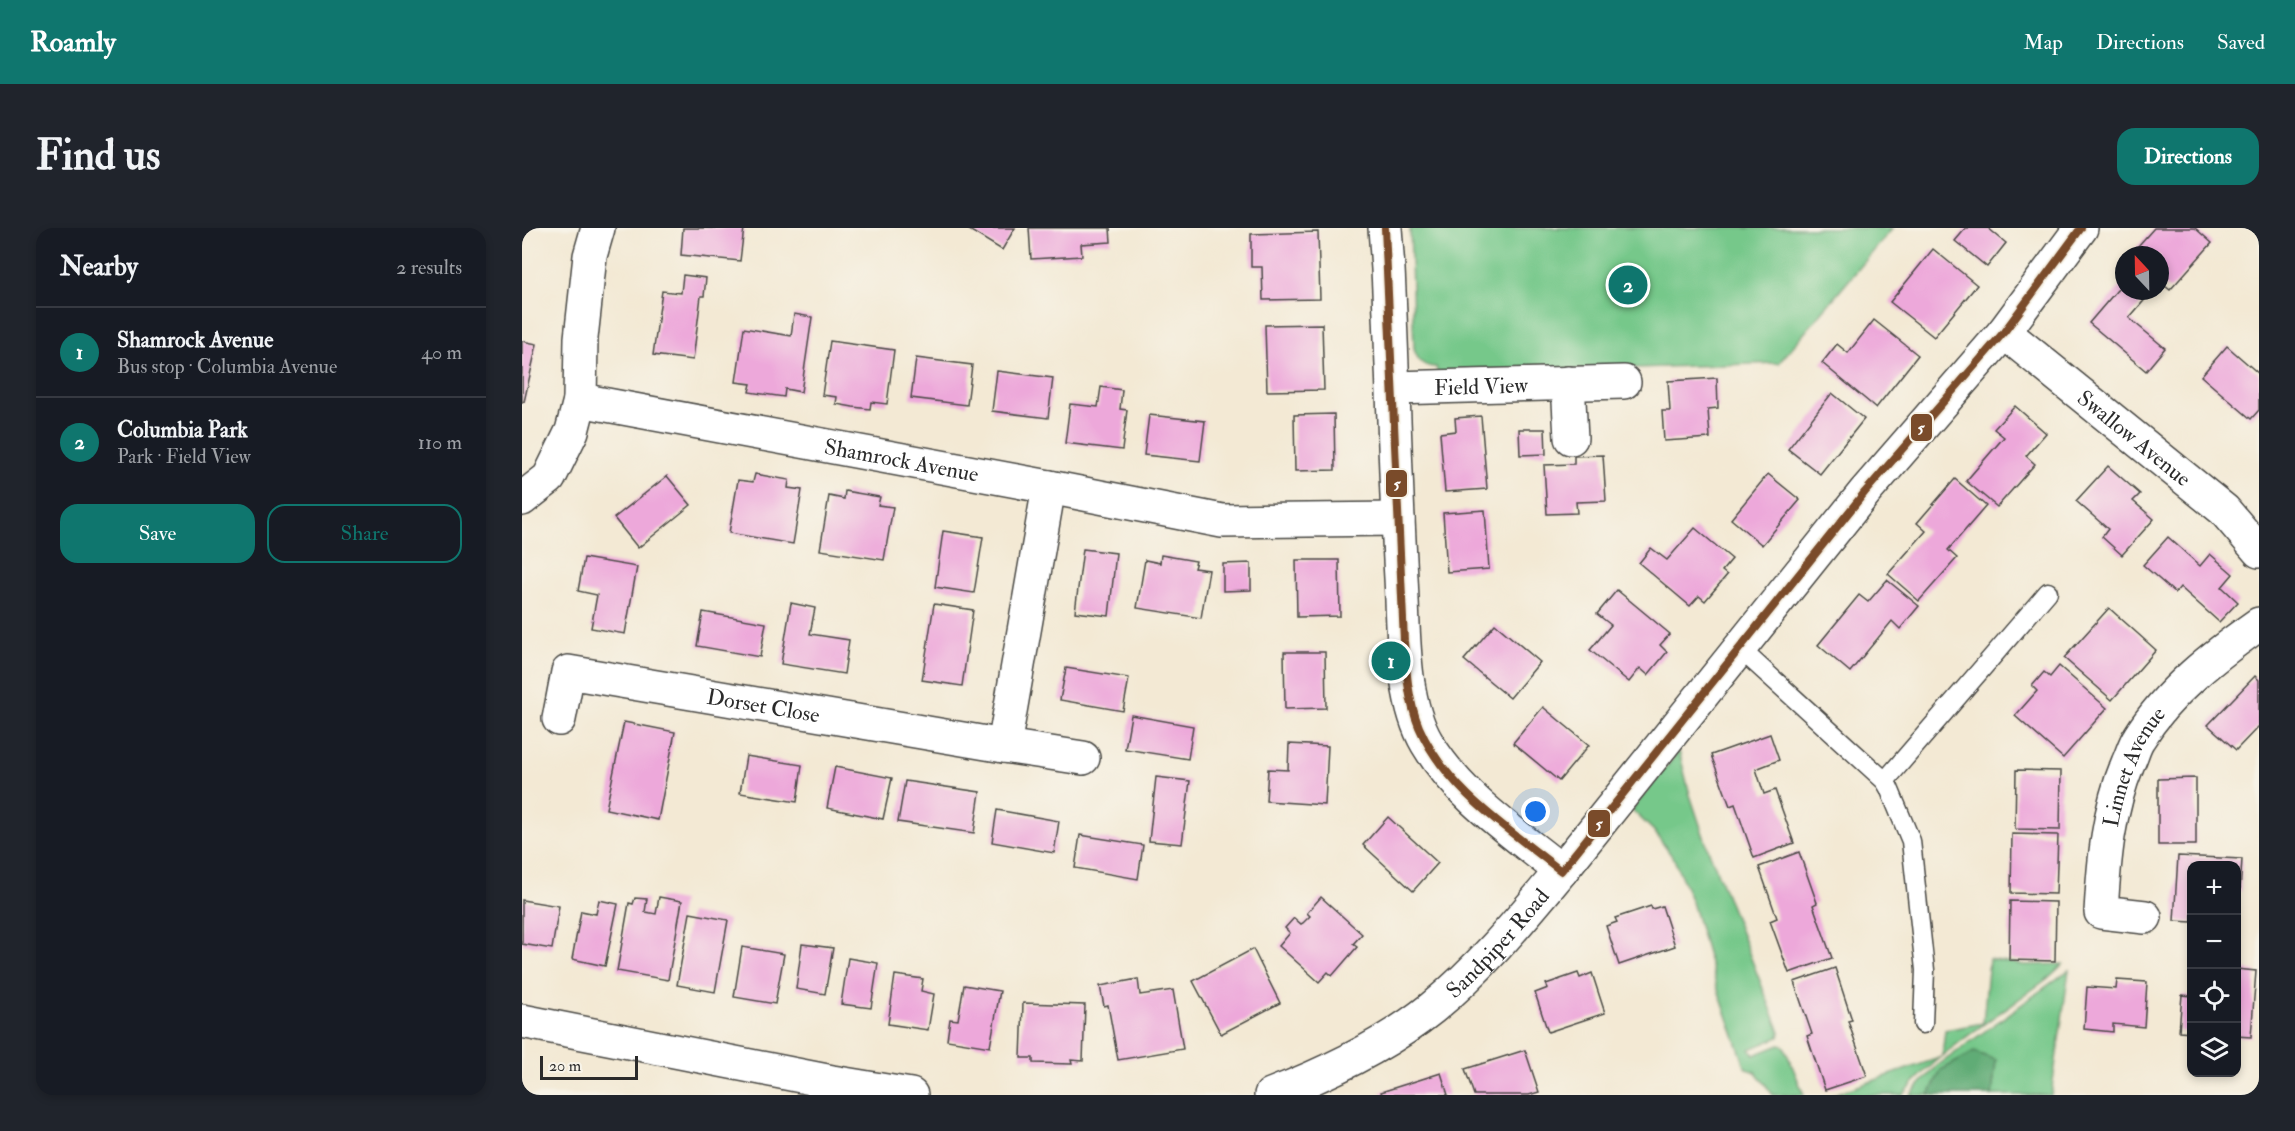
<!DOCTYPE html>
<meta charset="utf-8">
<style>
body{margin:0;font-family:"IM FELL Double Pica",serif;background:#20242c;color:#f1f3f6}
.controls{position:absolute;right:18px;bottom:18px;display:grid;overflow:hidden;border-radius:12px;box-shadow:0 3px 9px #0003}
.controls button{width:54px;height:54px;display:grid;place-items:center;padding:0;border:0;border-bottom:2px solid #363941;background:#171b24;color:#f1f3f6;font:30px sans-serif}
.compass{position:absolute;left:1593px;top:18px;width:54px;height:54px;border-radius:50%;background:#171b24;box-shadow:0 3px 9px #0003;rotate:338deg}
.scale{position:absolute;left:18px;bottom:15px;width:98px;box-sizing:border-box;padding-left:6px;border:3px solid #2b2b2b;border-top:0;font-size:16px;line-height:21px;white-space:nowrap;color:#2b2b2b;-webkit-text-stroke:4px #f7f3e8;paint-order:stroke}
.you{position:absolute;left:1014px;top:584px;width:21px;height:21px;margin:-15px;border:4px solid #fff;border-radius:50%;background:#1a73e8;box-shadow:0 0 0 9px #1a73e833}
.badge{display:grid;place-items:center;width:39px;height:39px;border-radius:50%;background:#0f766e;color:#fff;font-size:20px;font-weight:700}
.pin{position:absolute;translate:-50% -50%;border:3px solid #fff;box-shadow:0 2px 6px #0006}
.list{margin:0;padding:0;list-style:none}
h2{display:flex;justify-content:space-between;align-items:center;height:78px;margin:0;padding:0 24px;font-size:26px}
h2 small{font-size:20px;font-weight:400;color:#9ea1a6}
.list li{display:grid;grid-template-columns:39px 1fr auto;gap:18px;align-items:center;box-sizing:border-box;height:90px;padding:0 24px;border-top:2px solid #363941}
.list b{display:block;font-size:22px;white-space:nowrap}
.list p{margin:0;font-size:20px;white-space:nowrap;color:#9ea1a6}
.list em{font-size:20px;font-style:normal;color:#9ea1a6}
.actions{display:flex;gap:12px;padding:18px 24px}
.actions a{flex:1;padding:14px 0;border:2px solid #0f766e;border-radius:18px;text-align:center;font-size:21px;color:#0f766e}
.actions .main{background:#0f766e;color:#fff}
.icon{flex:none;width:33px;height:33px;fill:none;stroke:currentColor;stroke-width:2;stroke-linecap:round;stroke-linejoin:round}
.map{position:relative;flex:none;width:1737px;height:867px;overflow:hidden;border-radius:18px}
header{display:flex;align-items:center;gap:36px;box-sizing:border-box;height:84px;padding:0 30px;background:#0f766e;color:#fff}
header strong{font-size:28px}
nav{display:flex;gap:33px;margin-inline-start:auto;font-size:21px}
.intro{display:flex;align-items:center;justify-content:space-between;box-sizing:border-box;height:144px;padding:0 36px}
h1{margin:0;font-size:42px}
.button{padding:15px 27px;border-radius:18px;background:#0f766e;color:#fff;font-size:21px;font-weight:700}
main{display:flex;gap:36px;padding:0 36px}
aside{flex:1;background:#171b24;border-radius:18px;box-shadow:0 3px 9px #0003}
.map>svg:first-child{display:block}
.green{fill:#76c88a;stroke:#507a5a;stroke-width:1.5}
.forest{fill:#60ac76;stroke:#466c50;stroke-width:1.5}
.building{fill:#eda8da}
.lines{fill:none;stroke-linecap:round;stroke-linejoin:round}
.service-casing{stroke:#494844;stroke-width:21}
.minor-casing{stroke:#494844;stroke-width:36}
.service{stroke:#fff;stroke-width:18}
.minor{stroke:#fff;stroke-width:33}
.bus-1-casing{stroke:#f7f3e8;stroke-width:12}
.bus-1{stroke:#7a4b2a;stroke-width:8}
.labels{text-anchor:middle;stroke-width:5;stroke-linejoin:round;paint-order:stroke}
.street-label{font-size:22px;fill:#2b2b2b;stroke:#f7f3e8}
.line-badge{stroke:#f7f3e8;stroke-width:2}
.badge-label{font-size:16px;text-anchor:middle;font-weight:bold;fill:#fff}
</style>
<header>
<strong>Roamly</strong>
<nav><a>Map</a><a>Directions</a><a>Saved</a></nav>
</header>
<div class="intro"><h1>Find us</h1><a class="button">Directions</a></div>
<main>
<aside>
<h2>Nearby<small>2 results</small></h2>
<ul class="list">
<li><span class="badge">1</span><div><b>Shamrock Avenue</b><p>Bus stop · Columbia Avenue</p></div><em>40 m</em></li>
<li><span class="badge">2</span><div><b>Columbia Park</b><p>Park · Field View</p></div><em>110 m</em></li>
</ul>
<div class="actions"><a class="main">Save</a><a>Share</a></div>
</aside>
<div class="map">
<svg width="1737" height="867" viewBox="0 0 1737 867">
<rect width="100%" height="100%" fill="#f7f3e8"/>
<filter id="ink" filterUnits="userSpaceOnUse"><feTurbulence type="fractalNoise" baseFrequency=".0167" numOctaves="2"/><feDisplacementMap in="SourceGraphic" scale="12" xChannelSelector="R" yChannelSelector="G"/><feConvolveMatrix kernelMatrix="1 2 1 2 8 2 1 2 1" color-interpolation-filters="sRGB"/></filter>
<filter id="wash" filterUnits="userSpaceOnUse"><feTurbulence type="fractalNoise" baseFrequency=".008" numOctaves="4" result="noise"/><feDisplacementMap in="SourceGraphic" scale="24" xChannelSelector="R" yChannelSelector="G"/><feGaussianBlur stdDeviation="1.35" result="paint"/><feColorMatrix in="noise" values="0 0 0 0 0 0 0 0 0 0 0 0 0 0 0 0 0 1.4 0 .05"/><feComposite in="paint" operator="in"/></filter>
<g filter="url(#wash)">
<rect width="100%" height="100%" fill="#f3e9d4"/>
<g class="green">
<path d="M888,0H1371L1257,135L916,147L914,139C901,139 896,133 892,121Z"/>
<polygon points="1157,523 1168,567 1185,618 1258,804 1257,809 1228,821 1232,827 1257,817 1262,818 1282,867 1251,867 1234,844 1224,841 1195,759 1170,674 1152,631 1132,603 1110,582"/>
<path d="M1467,731L1502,737L1541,736L1525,751C1479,785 1417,823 1381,867H1310L1420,829L1423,802L1461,795Z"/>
<polygon points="1547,742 1529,867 1470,867 1474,832 1419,842 1407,867 1388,867 1415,838"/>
</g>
<polygon class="forest" points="1452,824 1474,832 1470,867 1407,867 1419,842"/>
<g id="blocks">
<g class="building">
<polygon points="161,0 222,0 218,33 159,27"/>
<polygon points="444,0 493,0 480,22"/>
<polygon points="507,0 588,0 589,14 559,16 560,28 509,31"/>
<polygon points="1444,0 1466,0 1484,15 1465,39 1433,13"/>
<polygon points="1632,0 1673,0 1690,15 1648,62 1638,54 1638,27 1608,27"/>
<polygon points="796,4 798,71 741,72 740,39 729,39 729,6"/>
<polygon points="1411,21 1455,57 1412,109 1368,74"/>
<polygon points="161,47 184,50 182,68 179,68 171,132 131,127 140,63 159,65"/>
<polygon points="1602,54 1602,63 1620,63 1626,68 1607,90 1643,120 1624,143 1567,95"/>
<polygon points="272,86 290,89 279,164 263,161 262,169 227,164 229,156 214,154 222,100 269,108"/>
<polygon points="1352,92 1396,127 1354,180 1300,135 1315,116 1326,125"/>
<polygon points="800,96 802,162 745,163 743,97"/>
<polygon points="0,113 15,116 2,174 0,174"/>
<polygon points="308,113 372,122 365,176 349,174 348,181 331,179 314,176 315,169 300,167"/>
<polygon points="1705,118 1737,146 1737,182 1729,191 1679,148"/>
<polygon points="394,130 450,137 445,177 389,170"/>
<polygon points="475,143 531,150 526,190 470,183"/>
<polygon points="1195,150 1196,180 1186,181 1188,210 1142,213 1140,183 1148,183 1146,153"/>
<polygon points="579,159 600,162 598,181 605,182 600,222 543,215 548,176 576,179"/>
<polygon points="1310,165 1342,191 1298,246 1266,221"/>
<polygon points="1493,178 1524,205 1504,228 1513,236 1475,279 1444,253 1482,209 1472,201"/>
<polygon points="812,186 813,242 773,243 772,187"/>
<polygon points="627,187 683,193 678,233 622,227"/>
<polygon points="959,188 965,261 923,264 918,205 934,203 933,190"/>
<polygon points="997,201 1023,201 1024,226 998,227"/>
<polygon points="1081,227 1084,273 1054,274 1055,285 1025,286 1022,237 1052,236 1052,228"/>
<polygon points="1586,238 1618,266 1611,273 1632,291 1600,327 1580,309 1586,301 1554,273"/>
<polygon points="233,246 267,252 266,260 280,262 271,316 207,305 216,252 231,254"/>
<polygon points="1246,246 1278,272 1240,317 1209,291"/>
<polygon points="145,248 169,277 116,320 92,290"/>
<polygon points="1433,251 1464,278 1426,322 1435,330 1397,373 1366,346 1404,303 1395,295"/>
<polygon points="323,263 358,269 356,277 371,279 362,332 298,322 307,268 322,271"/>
<polygon points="963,282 967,341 925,344 921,285"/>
<polygon points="1173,300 1210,331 1200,343 1205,347 1183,373 1177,368 1168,378 1117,335 1129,320 1145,332"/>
<polygon points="421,303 461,309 452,365 413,359"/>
<polygon points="1646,309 1678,338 1688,326 1711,346 1700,359 1716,374 1697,394 1658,359 1653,365 1621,337"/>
<polygon points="561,321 594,325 587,388 553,384"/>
<polygon points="639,327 674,333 672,340 687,342 679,390 615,380 623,332 638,335"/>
<polygon points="62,330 115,339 103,406 69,400 75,367 56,363"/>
<polygon points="774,332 817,332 818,388 775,389"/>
<polygon points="729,335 729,362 701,363 701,336"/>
<polygon points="1365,352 1397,378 1378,401 1370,393 1328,444 1296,417 1337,367 1346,374"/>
<polygon points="1095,362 1148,406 1138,417 1145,424 1126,447 1118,440 1107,454 1068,422 1089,397 1075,386"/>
<polygon points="269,375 293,380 288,406 327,412 322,446 259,436"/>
<polygon points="412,376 451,382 440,458 400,452"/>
<polygon points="1587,380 1634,422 1590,472 1542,430"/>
<polygon points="181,384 244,395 238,429 175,418"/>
<polygon points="973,396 1018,434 988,470 942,432"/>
<polygon points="762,424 803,424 804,480 763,481"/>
<polygon points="1537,438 1585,480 1541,530 1493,488 1515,463 1510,458 1522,444 1528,449"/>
<polygon points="544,440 607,450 601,483 538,472"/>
<polygon points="1733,448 1737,452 1737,498 1714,522 1686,497"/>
<polygon points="1021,479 1067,517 1037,553 991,515"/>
<polygon points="609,487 671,498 666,531 603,521"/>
<polygon points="102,494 153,504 136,592 84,581"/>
<polygon points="1248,506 1257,532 1234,541 1242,566 1253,562 1272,615 1232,630 1213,576 1208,578 1189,527"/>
<polygon points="767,516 806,518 803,577 744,573 746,541 766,542"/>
<polygon points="224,528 280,537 275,574 218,565"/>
<polygon points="313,539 370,550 361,591 305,580"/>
<polygon points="1494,542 1539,543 1538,602 1493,601"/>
<polygon points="634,549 668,553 660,616 627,613"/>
<polygon points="1674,550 1674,617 1636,617 1636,551"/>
<polygon points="383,553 458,564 452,605 376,594"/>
<polygon points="475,582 537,593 532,625 470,614"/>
<polygon points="866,589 916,635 891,663 841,617"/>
<polygon points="1490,606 1536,607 1534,666 1489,665"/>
<polygon points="558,607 621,617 616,651 553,640"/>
<polygon points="1277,624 1295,675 1291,677 1310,730 1267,745 1248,693 1255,690 1237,639"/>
<polygon points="1656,628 1720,631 1718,663 1714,663 1714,638 1670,638 1670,694 1652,693"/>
<polygon points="137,669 160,673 146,752 95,743 107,675 111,676 113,670 125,671 123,684 134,686"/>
<polygon points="799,669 840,706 831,716 835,719 810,748 806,744 797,754 757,718 768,705 763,700 772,690 779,696 781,695 788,688 785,685"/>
<polygon points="0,672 37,678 30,721 0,716"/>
<polygon points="77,672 96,676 83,738 50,731 59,683 74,686"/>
<polygon points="1488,673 1534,674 1533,733 1487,732"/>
<polygon points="1129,678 1130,681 1140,678 1153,718 1097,737 1084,698 1095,694 1093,690"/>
<polygon points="168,685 206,692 193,764 155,757"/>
<polygon points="280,716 311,720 303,766 274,761"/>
<polygon points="220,719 262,726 253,776 212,769"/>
<polygon points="731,721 758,775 699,806 671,753"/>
<polygon points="326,730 356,735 349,780 319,776"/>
<polygon points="1313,740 1330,792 1326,793 1345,848 1303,862 1285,808 1290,806 1272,754"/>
<polygon points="1714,741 1734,743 1729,809 1714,808"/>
<polygon points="1056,745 1058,750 1070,745 1083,785 1026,804 1013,765 1026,760 1024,756"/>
<polygon points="373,747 401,751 399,763 412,766 406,802 366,796"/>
<polygon points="616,751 618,767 651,762 661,821 596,832 586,777 582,778 578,758"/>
<polygon points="1595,752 1625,754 1622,799 1591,796 1591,804 1562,801 1565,759 1594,761"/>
<polygon points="442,757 478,763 468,819 425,812 428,791 436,792"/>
<polygon points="1660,767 1670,768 1670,804 1657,803"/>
<polygon points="501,775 563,777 561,833 549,832 550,836 511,835 511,830 499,830"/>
<polygon points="1003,822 1017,864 1007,867 952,867 943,841"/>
<polygon points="919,845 926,867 860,867 859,864"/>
</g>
</g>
</g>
<g filter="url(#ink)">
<use href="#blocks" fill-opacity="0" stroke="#494844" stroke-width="1.5"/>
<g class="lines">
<g class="service-casing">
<g id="service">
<polyline points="1216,419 1363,553 1367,560 1389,613 1403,742 1401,796"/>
<polyline points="1363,553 1526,364"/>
</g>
</g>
<g class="minor-casing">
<g id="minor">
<path d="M863,0L866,41C871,144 873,247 879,350C882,400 879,471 905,515C937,569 991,604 1039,643"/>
<path id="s1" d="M1482,104L1702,282L1737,323"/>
<polyline points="1046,155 1049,210"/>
<path id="s2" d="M871,160L1102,154"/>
<path id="s3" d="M58,172L527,259L700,293L876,291"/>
<polyline points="0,271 27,250 50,203 58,172 59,110 68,28 76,0"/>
<path id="s4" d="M37,491L46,444L482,518L527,259"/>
<polyline points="482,518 561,530"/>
<path id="s5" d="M1623,689L1579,684C1582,632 1586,583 1606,535C1610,527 1612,517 1617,510C1646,463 1693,427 1737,396"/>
<polyline points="0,793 310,854 389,867"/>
<path id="s6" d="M749,867C806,845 863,818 910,780C959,740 999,691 1039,643L1343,264L1482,104L1559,0"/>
</g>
</g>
<use href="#service" class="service"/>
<use href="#minor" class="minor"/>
<g class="bus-1-casing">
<path id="bus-1" d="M863,0L882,413C884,441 886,472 897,499C924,562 988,602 1039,643L1343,264L1482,104L1559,0"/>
</g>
<use href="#bus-1" class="bus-1"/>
</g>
</g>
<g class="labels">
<g class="street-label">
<text dy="8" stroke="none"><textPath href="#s2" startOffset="88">Field View</textPath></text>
<text dy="8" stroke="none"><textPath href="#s1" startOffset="168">Swallow Avenue</textPath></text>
<text dy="8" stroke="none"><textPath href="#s3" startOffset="327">Shamrock Avenue</textPath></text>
<text dy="8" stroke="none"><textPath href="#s4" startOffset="246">Dorset Close</textPath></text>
<text dy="8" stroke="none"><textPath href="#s5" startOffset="195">Linnet Avenue</textPath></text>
<text dy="8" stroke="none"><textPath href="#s6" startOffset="276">Sandpiper Road</textPath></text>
</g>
</g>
<g class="line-badge">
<rect x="1388" y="185" width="23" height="29" rx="6" fill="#7a4b2a"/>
<rect x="863" y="241" width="23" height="29" rx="6" fill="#7a4b2a"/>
<rect x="1065" y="581" width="24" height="29" rx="6" fill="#7a4b2a"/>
</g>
<g class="badge-label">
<text x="1399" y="205">5</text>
<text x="875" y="261">5</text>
<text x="1077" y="601">5</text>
</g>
</svg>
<div class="controls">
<button>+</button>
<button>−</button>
<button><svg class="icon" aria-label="locate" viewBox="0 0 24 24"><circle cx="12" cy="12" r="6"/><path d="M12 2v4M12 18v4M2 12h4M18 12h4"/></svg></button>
<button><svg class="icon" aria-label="layers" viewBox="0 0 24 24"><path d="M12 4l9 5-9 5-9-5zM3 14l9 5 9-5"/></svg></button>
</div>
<svg class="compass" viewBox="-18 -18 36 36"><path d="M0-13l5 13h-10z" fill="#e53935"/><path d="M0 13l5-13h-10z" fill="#9ea1a6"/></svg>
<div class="scale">20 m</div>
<div class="you"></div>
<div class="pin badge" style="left:869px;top:433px">1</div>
<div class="pin badge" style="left:1106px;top:57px">2</div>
</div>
</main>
